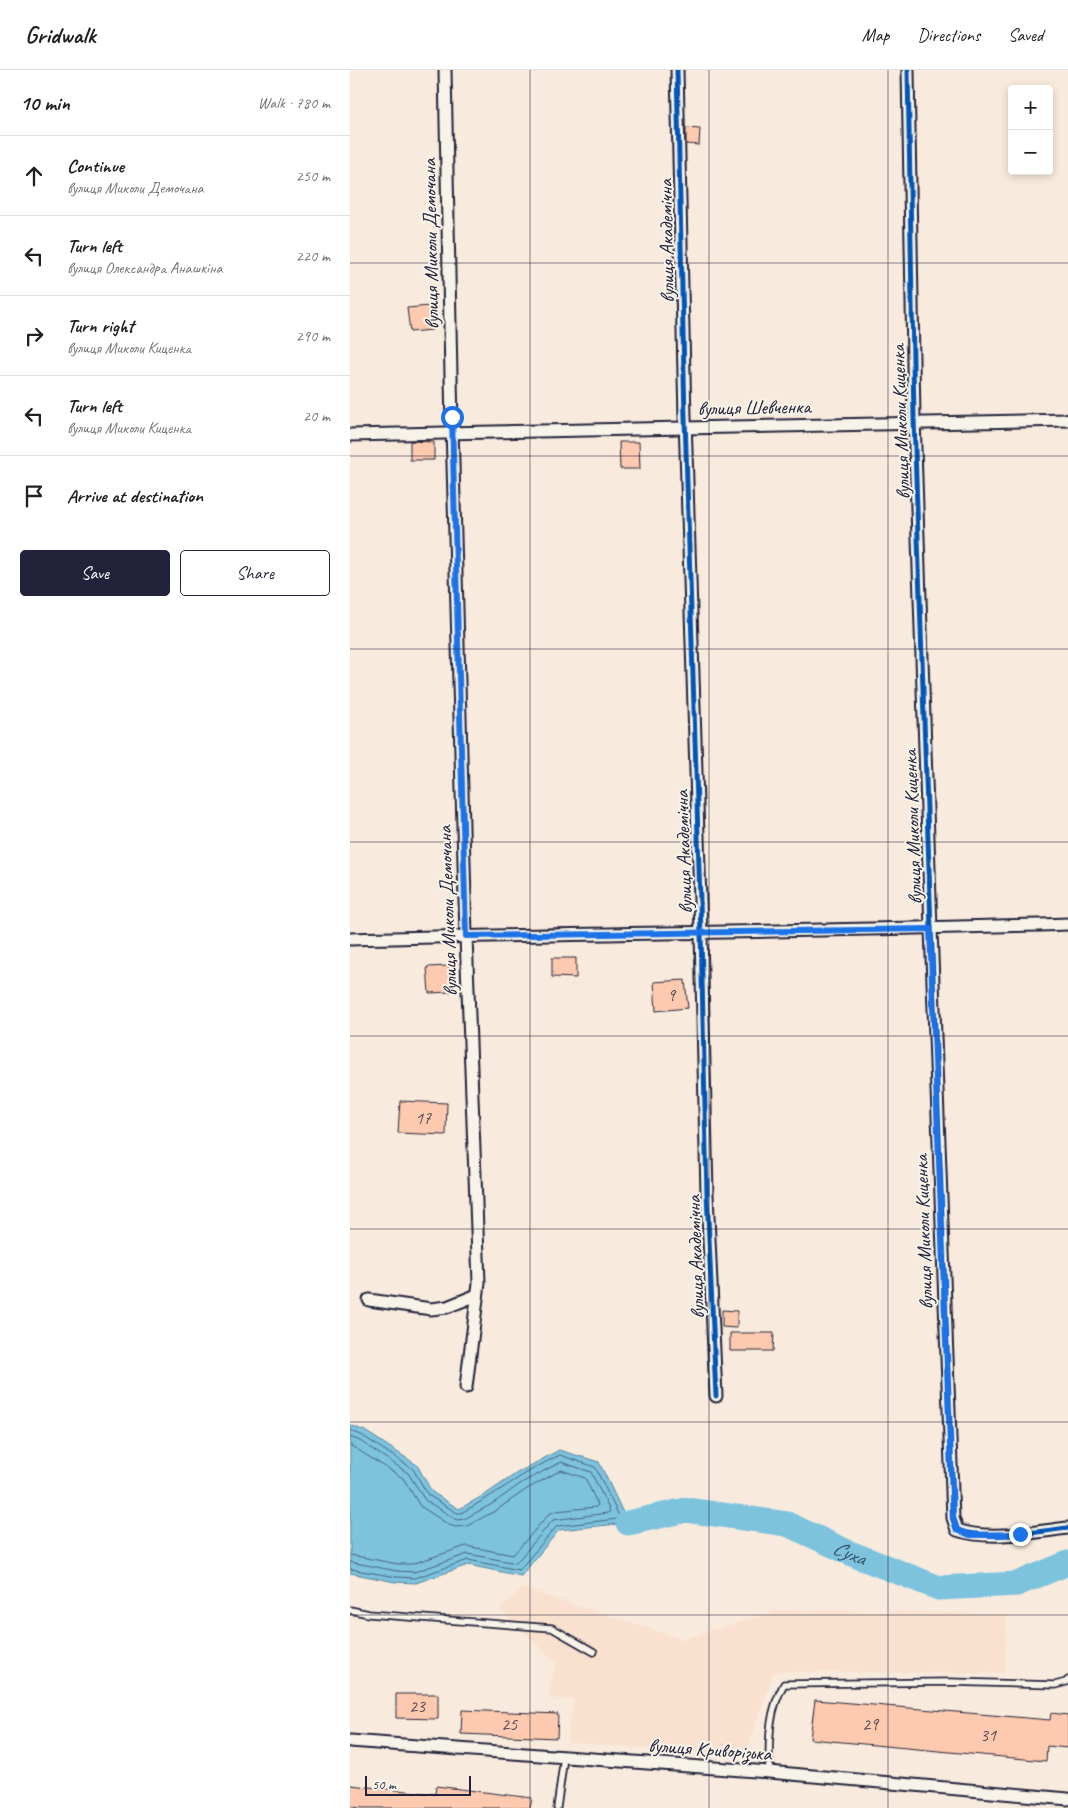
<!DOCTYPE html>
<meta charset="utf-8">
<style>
body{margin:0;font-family:Caveat,sans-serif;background:#f2f2f2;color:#202124}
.controls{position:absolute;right:15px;top:15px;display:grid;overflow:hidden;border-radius:5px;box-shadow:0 2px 8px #0003}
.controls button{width:45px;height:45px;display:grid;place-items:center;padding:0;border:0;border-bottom:1px solid #e0e0e0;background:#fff;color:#202124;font:25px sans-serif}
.scale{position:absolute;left:15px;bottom:12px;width:106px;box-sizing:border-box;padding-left:5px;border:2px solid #22223b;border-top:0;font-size:14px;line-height:18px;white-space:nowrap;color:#22223b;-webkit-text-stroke:4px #f7f3e8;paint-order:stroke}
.stop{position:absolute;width:15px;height:15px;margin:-11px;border:4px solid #1a73e8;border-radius:50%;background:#fff}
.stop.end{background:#1a73e8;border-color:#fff;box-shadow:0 1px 5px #0008}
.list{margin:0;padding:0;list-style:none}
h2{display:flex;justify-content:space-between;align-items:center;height:65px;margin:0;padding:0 20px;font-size:21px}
h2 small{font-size:16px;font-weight:400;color:#757577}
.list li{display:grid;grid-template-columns:32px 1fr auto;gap:15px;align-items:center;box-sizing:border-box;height:80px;padding:0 20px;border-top:1px solid #e0e0e0}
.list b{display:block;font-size:19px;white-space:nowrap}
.list p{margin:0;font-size:16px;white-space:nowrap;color:#757577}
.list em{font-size:16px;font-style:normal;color:#757577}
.actions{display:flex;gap:10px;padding:15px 20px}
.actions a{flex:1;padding:11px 0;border:1px solid #22223b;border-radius:5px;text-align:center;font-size:18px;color:#22223b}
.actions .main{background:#22223b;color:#fff}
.icon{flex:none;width:28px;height:28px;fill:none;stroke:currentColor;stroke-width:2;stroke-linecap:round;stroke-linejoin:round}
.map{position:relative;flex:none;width:718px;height:1738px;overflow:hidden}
header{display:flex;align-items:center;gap:30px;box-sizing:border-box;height:70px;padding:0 25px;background:#fff;border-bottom:1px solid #e0e0e0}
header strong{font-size:24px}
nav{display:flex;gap:28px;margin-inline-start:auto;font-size:18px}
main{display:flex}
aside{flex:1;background:#fff}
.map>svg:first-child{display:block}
.built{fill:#fae1cf}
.water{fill:#7dc3de;stroke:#59839d}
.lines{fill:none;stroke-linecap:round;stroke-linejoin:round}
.shore{stroke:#46627c;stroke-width:1}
.river{stroke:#7dc3de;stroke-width:25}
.building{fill:#fecaaf;stroke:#22223b}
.lane-casing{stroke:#22223b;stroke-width:9}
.street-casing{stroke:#22223b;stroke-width:15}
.lane{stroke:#f7f3e8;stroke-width:5.5}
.street{stroke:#f7f3e8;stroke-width:11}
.cycleway-casing{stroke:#f7f3e8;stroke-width:8}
.cycleway{stroke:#0057b8;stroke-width:5}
.route{stroke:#1a73e8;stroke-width:6}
.grid{fill:none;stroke:#22223b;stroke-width:1;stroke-opacity:0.55}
.labels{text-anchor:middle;stroke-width:4;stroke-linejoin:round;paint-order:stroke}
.number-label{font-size:18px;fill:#594c58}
.street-label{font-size:20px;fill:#22223b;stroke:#f7f3e8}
.water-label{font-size:21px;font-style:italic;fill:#3d526c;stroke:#f7f3e8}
</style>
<header>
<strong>Gridwalk</strong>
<nav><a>Map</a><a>Directions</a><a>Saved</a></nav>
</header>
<main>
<aside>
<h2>10 min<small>Walk · 780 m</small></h2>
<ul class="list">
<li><svg class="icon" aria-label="ahead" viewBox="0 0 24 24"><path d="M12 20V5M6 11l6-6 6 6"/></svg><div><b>Continue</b><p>вулиця Миколи Демочана</p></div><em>250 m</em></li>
<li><svg class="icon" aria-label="left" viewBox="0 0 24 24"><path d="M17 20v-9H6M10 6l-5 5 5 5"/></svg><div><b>Turn left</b><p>вулиця Олександра Анашкіна</p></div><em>220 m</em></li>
<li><svg class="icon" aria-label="right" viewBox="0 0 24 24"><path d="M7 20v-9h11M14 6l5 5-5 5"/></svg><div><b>Turn right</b><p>вулиця Миколи Киценка</p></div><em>290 m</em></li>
<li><svg class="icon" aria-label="left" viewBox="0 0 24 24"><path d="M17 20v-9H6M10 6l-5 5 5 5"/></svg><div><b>Turn left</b><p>вулиця Миколи Киценка</p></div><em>20 m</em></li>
<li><svg class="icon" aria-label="arrive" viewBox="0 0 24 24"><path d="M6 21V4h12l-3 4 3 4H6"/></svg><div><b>Arrive at destination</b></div></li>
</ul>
<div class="actions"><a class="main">Save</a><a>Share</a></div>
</aside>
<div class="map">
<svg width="718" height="1738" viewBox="0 0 718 1738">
<rect width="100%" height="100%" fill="#f8ebdd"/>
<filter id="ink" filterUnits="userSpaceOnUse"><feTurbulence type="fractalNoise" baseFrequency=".02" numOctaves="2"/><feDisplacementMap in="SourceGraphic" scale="10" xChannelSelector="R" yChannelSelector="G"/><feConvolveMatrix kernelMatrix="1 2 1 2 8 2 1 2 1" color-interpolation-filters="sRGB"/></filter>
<g filter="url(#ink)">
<polygon class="built" points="172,1518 333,1569 430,1540 657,1544 655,1603 424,1602 395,1687 217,1672 223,1630 198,1628 206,1593 150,1539"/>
<polygon class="water" points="0,1355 15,1361 67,1395 82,1422 109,1439 136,1424 167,1403 209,1380 249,1392 278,1453 209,1460 171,1506 118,1495 66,1513 45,1512 0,1503"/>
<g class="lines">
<g class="shore">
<path d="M0,1360L13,1366L63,1399L78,1425L107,1443H111C145,1425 175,1401 210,1385L245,1397L269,1446L267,1449L207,1456L169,1500L118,1490L65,1508L46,1507L0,1499"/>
<polyline points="0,1367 10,1371 58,1403 75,1430 107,1450 114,1449 142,1434 173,1412 211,1392 241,1402 260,1441 258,1443 203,1450 166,1493 118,1484 64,1502 47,1501 0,1492"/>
<polyline points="0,1375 53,1408 70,1436 99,1455 106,1457 117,1456 145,1441 177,1419 211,1400 235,1408 248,1435 246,1437 206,1441 199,1444 163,1485 116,1476 62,1494 48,1494 0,1485"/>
</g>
<path class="river" id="s1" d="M278,1453L336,1440L437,1454L502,1484L589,1518L667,1514L718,1493"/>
</g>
<g class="building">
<polygon points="336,58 350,59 349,75 336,74"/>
<polygon points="80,236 82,260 60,262 57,238"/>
<polygon points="60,371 84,372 84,390 60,390"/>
<polygon points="269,372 289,372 290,399 270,399"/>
<polygon points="202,888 226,888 226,908 202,907"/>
<polygon points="99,896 101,922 79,923 77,897"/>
<polygon points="335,910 338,938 306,941 304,912"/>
<polygon points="50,1031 97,1033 96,1065 48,1063"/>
<polygon points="372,1240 387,1241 387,1258 372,1257"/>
<polygon points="380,1263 424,1263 423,1281 380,1281"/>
<polygon points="46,1624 88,1624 88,1649 46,1648"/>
<polygon points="465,1630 700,1650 701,1643 718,1645 718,1678 697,1676 696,1691 460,1669"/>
<polygon points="112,1640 208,1644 207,1668 111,1664"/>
<polygon points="0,1715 85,1724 86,1716 182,1728 180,1738 14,1738 0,1737"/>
</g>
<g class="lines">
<g class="lane-casing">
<g id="lane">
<polyline points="0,1540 19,1544 202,1558 244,1582"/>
<path d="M419,1702C419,1671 418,1642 434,1614L599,1612L705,1615L716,1612L718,1610"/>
<polyline points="207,1738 214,1687"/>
</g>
</g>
<g class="street-casing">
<g id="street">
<polyline points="95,0 102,357 116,866 129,1213 116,1317"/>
<polyline points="327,0 335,348 351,863 357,1124 366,1326"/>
<path d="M558,0L564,348L581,859L603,1448L607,1460C638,1471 685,1462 718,1458"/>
<polyline points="0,365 718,350"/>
<path d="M0,869C239,863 479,862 718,854"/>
<polyline points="19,1230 81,1239 97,1237 127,1225"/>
<polyline points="0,1671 419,1702 718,1729"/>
</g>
</g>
<use href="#lane" class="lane"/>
<use href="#street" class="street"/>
<g class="cycleway-casing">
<g id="cycleway">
<polyline points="327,0 335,348 351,863 357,1124 366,1326"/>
<path d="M558,0L564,348L581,859L603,1448L607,1460C638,1471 685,1462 718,1458"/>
</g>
</g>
<use href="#cycleway" class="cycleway"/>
</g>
</g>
<g class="lines" filter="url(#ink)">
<polyline class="route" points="102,347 116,866 580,859 603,1448 607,1460 620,1465 670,1464"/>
</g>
<path class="grid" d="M180,0V1738M359,0V1738M538,0V1738M0,193H718M0,386H718M0,579H718M0,772H718M0,966H718M0,1159H718M0,1352H718M0,1545H718"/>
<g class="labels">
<g class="number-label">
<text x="321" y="931">9</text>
<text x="73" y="1054">17</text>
<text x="67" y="1642">23</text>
<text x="159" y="1660">25</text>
<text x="520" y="1660">29</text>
<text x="638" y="1671">31</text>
</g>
<g class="street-label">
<text transform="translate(316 171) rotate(-91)" y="7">вулиця Академічна</text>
<text transform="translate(80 174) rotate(-91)" y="7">вулиця Миколи Демочана</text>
<text transform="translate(404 337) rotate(-1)" y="7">вулиця Шевченка</text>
<text transform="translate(550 352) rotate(-92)" y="7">вулиця Миколи Киценка</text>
<text transform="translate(562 757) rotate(-92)" y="7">вулиця Миколи Киценка</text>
<text transform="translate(333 782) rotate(-92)" y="7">вулиця Академічна</text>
<text transform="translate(97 841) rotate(-92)" y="7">вулиця Миколи Демочана</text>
<text transform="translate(573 1162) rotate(-92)" y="7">вулиця Миколи Киценка</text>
<text transform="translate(345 1187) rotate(-92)" y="7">вулиця Академічна</text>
<text transform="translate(360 1679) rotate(4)" y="7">вулиця Криворізька</text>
</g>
<g class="water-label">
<text dy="7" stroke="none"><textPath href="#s1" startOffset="230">Суха</textPath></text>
</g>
</g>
</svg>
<div class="controls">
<button>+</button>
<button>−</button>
</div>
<div class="scale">50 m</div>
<div class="stop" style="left:102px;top:347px"></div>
<div class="stop end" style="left:670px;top:1464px"></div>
</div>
</main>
